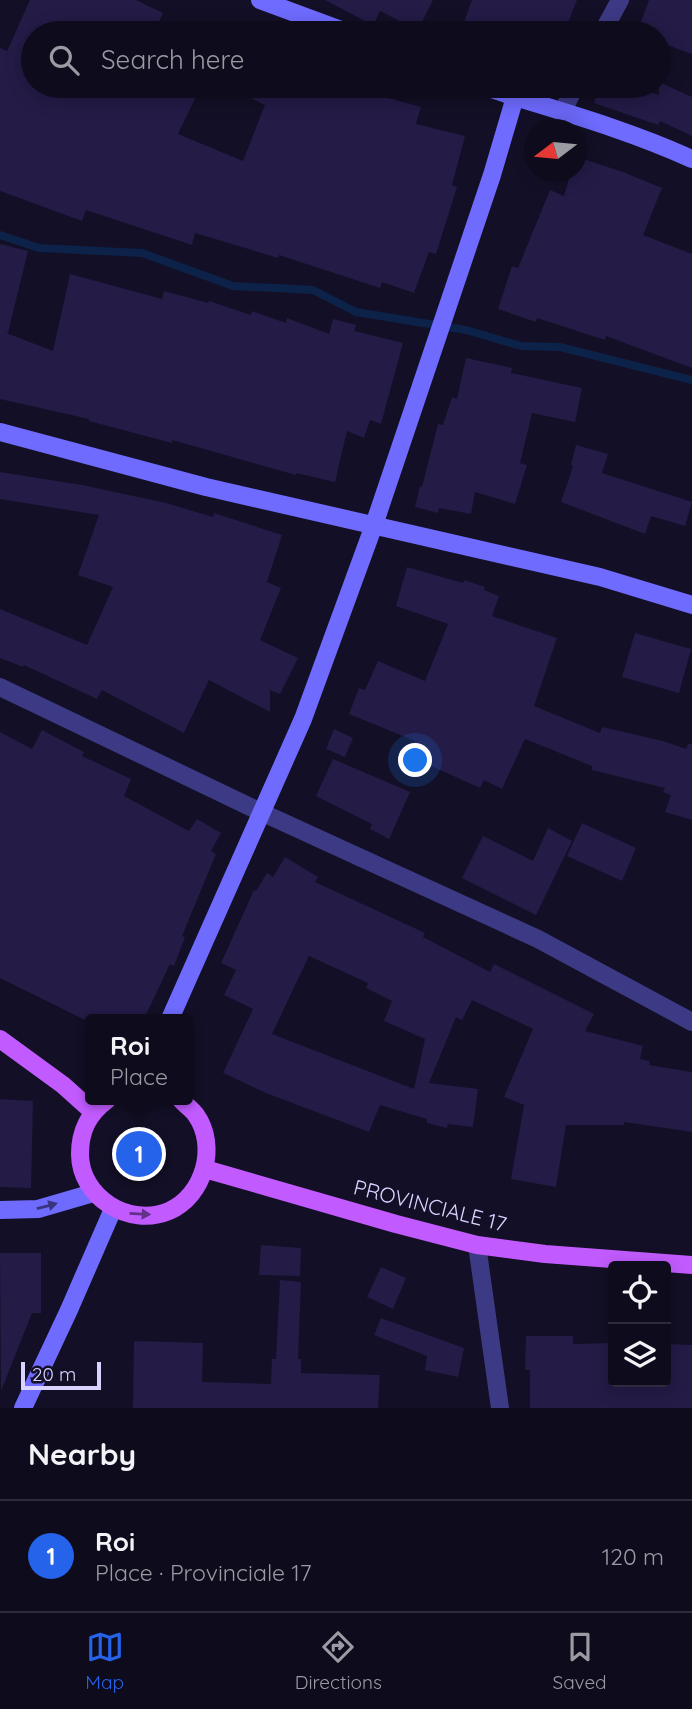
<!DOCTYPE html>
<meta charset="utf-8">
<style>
body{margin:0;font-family:Quicksand,sans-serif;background:#1c1929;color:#f1f3f6}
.controls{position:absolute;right:21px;bottom:21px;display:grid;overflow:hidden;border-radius:7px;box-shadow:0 4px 18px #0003}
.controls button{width:63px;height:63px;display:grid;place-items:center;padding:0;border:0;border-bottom:2px solid #2e2b3b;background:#0e0b1c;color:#f1f3f6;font:35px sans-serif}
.compass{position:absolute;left:524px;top:119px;width:63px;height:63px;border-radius:50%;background:#0e0b1c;box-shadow:0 4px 18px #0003;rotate:254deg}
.scale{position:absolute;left:21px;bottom:18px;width:80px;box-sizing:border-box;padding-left:7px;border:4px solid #d9d4ff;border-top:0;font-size:19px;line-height:24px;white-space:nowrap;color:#d9d4ff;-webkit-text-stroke:5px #130f26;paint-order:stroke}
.you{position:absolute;left:416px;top:761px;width:24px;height:24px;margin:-18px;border:5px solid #fff;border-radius:50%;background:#1a73e8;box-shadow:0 0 0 10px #1a73e833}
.badge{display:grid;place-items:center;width:46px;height:46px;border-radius:50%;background:#2563eb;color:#fff;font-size:23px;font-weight:700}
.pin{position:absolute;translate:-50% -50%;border:4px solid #fff;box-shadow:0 2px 7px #0006}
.popup{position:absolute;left:85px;top:1014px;width:108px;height:91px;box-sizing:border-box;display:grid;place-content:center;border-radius:7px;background:#0e0b1c;filter:drop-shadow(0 2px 5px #0005);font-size:23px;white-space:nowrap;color:#9b9ba3}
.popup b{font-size:26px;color:#f1f3f6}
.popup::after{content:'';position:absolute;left:50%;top:100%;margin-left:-14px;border:14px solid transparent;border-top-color:#0e0b1c}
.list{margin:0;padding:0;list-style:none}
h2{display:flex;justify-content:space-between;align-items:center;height:91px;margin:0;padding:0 28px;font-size:30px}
h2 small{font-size:23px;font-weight:400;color:#9b9ba3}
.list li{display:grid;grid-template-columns:46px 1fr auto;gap:21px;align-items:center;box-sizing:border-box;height:112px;padding:0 28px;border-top:2px solid #2e2b3b}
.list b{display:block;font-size:26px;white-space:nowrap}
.list p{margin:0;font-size:23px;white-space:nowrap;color:#9b9ba3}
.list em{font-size:23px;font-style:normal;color:#9b9ba3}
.icon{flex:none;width:38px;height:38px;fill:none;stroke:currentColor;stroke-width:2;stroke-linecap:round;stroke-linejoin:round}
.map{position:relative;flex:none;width:692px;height:1408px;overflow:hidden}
.search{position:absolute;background:#0e0b1c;box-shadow:0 4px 18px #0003;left:21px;right:21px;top:21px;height:77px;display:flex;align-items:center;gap:18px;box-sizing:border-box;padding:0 24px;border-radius:38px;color:#9b9ba3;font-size:26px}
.sheet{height:203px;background:#0e0b1c}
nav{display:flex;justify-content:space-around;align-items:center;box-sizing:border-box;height:98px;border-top:2px solid #2e2b3b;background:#0e0b1c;font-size:19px;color:#9b9ba3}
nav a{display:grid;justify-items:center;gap:4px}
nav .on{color:#2563eb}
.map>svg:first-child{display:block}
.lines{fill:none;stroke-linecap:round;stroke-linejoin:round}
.stream{stroke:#0c2248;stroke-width:8}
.building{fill:#241b47;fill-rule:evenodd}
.street{stroke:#3d3a85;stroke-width:18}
.secondary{stroke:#6f6bff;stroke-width:18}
.primary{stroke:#c25bff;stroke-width:18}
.oneway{fill:#38347d}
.oneway2{fill:#623188}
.labels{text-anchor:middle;stroke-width:7;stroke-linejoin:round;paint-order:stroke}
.street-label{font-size:21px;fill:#d9d4ff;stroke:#130f26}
</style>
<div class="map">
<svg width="692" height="1408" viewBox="0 0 692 1408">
<rect width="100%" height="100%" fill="#130f26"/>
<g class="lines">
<polyline class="stream" points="0,235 39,248 142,253 233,286 313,290 356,312 466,330 521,346 560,347 692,380"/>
</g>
<g class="building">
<polygon points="30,0 136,0 163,13 154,33 33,33 33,86 201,86 178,134 243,161 265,105 227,86 384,86 380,96 421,107 416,124 465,136 452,185 457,187 436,254 429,252 414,293 382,282 380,288 279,255 278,258 195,233 192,245 86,210 82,221 0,191 0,48 7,51"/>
<polygon points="325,0 433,0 418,30 380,11 373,25"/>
<polygon points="472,0 577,0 564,33 460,33"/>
<polygon points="649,0 692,0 692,54 659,42 659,33 637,33"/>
<polygon points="659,82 692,97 692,136 660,121 658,125 594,103 600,86 631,86 659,95"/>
<polygon points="577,157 623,172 662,188 643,235 692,254 692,368 606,336 605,340 537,318 536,322 498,309 512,266 518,268 550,190 564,196 571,172 577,172"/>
<polygon points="0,244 28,251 8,333 4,332 53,351 70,274 162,299 164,291 208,303 209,301 251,315 252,311 286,323 287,318 329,334 333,319 356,325 354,331 403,343 381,424 370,420 364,438 347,431 335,482 296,473 296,475 172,440 172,443 89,421 89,419 0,399"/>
<polygon points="466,358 512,368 511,373 582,388 575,422 532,413 520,463 527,465 515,504 475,492 471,514 439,508 438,513 415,507 420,486 422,487 438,424 443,425 452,397 457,399"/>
<polygon points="576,445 608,454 602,473 692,502 685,526 651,516 645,534 561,502 573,466 571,465"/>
<polygon points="0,472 82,485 166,503 213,517 214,513 282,535 267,582 281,588 260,640 298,658 280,694 270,690 270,712 209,680 184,733 102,690 97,699 24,665 23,667 0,658 0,609 87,645 113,587 78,575 99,515 0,499"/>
<polygon points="407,567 463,583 464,580 485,587 484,590 499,596 492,616 557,638 534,706 600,733 602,727 663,741 686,749 688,744 692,744 692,820 665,812 671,795 663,792 665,788 592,770 592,766 525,739 502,789 484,780 480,788 409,756 415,741 349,714 359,688 365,690 378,661 425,681 448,624 396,606"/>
<polygon points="635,633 691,649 679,693 622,677"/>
<polygon points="334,729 353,738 345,757 326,749"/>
<polygon points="42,730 84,752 82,756 131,779 124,796 189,831 197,819 221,833 211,851 216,854 182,936 185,937 174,966 170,964 144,1019 83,1019 0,978 0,732 32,749"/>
<polygon points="333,759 410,792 389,839 370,829 372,824 316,796"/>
<polygon points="582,823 636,848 622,881 567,856"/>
<polygon points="548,828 572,841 536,915 462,878 483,836 533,861"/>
<path d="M285,857L318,877L315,882L425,933L423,937L490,972L494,964L594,1014L585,1031L643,1046L640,1059L650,1061L649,1065L692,1072V1132L624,1122V1125H566L556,1187L511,1179L524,1105L504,1097L533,1029L472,1000L462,1020L456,1017L429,1083L478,1089L473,1127L448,1124L447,1128L427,1123V1119L380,1105L369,1132L266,1093L223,1073L253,1009L224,995L236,970L221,963L254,890L256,891L267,873L273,877ZM309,956L368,983L366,988L392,1001L384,1021L425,1039L414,1089L272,1034Z"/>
<polygon points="0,1099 33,1101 31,1188 0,1187"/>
<polygon points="261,1245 301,1248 300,1276 259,1275"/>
<polygon points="0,1253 41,1253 41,1313 32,1313 1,1391"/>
<polygon points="381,1267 406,1278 393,1309 367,1297"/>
<polygon points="280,1280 301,1282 298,1359 301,1359 301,1373 380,1375 378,1408 133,1408 134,1341 203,1343 202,1382 271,1384 272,1359 276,1359"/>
<polygon points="381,1318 464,1348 458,1377 425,1370 427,1356 374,1335"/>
<polygon points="526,1336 573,1336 573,1344 613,1343 613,1382 666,1382 666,1344 692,1345 692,1408 530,1408 530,1370 525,1370"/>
</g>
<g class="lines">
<g class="street">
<polyline points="602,33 620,0"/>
<polyline points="563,111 575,86"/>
<polyline points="0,687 263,813 538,939 692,1022"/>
<polyline points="477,1245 500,1408"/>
</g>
<g class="secondary">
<polyline points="260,0 349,33"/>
<path d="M515,97C577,116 632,132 692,159"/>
<polyline points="0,432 206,487 600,577 692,605"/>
<polyline points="170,1019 303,719 374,525 492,175 515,97 483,86"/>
<polyline points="0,1210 38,1209 93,1193"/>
<polyline points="23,1408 69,1310 113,1209"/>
</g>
<g class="primary">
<polyline points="0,1039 63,1085 92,1111"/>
<path d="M107,1100C88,1114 80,1131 80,1154C80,1197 129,1228 169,1211C204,1196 218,1146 196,1115C192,1109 185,1105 181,1100"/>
<polyline points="205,1169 396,1224 477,1245 545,1254 692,1265"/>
</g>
</g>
<defs><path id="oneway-solid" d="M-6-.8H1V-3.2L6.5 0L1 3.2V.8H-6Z" transform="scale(1.75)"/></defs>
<use class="oneway" href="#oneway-solid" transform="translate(47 1206) rotate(-15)"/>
<use class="oneway2" href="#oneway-solid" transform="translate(140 1214) rotate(3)"/>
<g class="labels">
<g class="street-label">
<text transform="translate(430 1206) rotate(14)" y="7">PROVINCIALE 17</text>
</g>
</g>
</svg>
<div class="controls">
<button><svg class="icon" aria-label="locate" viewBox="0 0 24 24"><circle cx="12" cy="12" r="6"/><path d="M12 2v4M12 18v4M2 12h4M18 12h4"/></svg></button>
<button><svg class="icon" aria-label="layers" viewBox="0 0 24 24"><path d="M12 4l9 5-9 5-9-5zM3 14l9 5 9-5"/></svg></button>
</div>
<svg class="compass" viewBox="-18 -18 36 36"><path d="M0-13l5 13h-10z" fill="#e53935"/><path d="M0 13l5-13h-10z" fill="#9b9ba3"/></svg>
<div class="scale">20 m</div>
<div class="you"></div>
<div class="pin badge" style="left:139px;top:1154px">1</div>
<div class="popup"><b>Roi</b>Place</div>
<div class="search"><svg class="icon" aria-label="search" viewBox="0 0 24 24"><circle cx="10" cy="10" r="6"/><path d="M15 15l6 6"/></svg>Search here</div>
</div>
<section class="sheet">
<h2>Nearby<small></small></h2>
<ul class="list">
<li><span class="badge">1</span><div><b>Roi</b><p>Place · Provinciale 17</p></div><em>120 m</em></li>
</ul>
</section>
<nav>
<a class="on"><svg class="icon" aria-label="map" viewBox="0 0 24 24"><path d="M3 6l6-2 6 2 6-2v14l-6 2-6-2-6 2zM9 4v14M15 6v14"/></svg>Map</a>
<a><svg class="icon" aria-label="directions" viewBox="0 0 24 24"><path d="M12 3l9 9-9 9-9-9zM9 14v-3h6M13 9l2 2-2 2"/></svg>Directions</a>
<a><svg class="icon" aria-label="saved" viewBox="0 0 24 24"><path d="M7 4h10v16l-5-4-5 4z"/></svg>Saved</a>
</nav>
